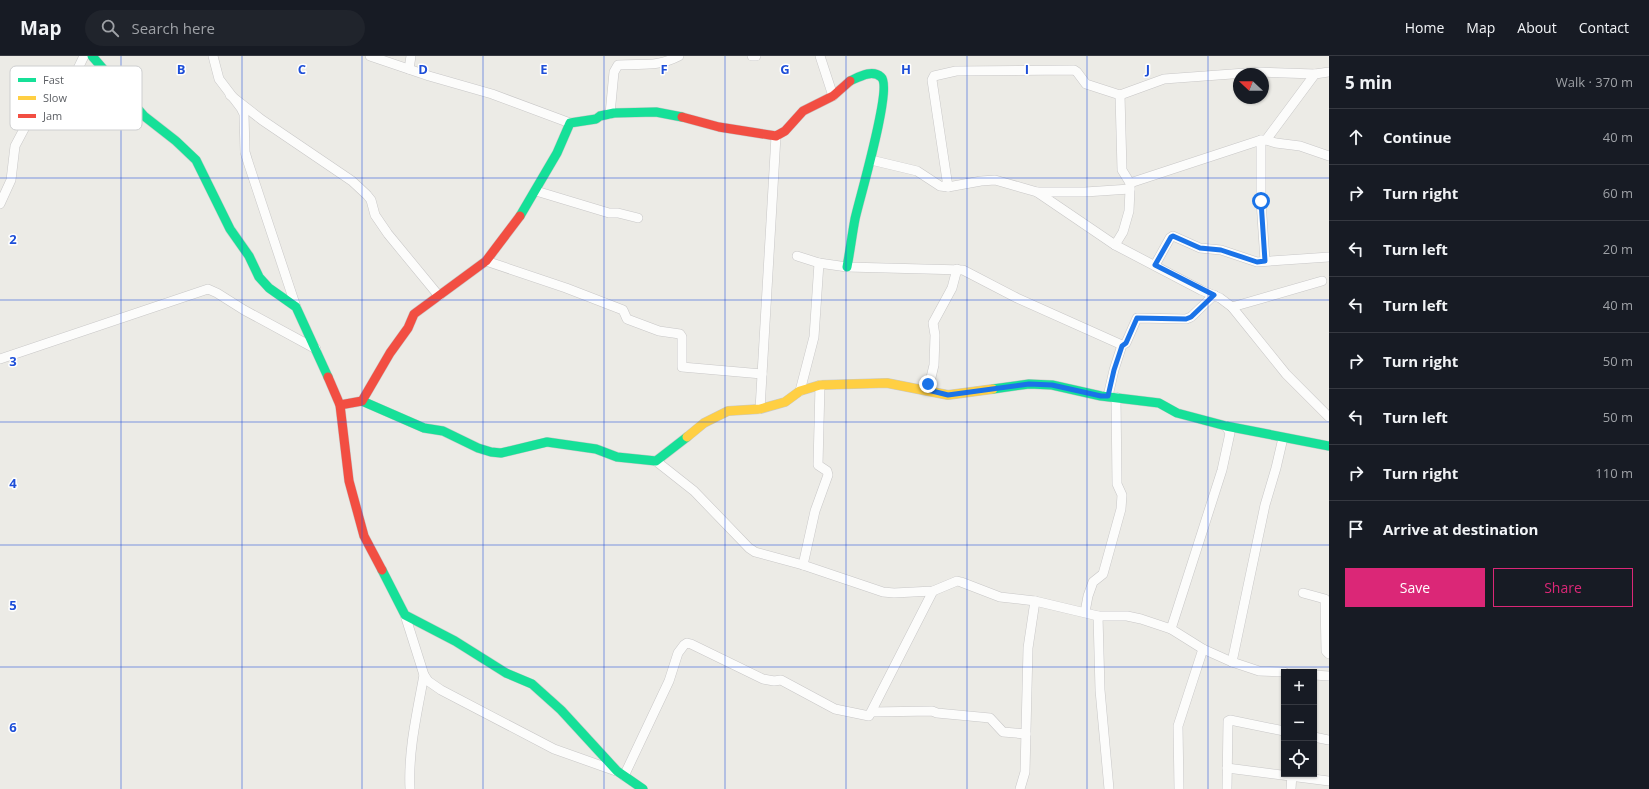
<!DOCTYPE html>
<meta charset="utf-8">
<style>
body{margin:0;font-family:"Open Sans",sans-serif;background:#20242c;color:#f1f3f6}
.controls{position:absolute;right:12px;bottom:12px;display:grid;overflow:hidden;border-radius:0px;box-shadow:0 1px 3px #0004}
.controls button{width:36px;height:36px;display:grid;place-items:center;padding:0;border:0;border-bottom:1px solid #363941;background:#171b24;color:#f1f3f6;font:20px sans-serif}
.compass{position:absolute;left:1233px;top:12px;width:36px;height:36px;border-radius:50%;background:#171b24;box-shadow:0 1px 3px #0004;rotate:292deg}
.stop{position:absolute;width:12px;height:12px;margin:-9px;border:3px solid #1a73e8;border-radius:50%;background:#fff}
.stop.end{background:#1a73e8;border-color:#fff;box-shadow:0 1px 4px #0008}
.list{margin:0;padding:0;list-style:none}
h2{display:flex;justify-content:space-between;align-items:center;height:52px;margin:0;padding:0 16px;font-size:17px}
h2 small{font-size:13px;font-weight:400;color:#9ea1a6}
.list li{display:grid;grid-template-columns:26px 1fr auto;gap:12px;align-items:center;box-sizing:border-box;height:56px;padding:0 16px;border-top:1px solid #363941}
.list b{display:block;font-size:15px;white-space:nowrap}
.list em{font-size:13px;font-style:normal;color:#9ea1a6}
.actions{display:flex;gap:8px;padding:12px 16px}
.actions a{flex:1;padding:9px 0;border:1px solid #db2777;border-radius:0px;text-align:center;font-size:14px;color:#db2777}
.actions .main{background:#db2777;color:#fff}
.icon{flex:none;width:22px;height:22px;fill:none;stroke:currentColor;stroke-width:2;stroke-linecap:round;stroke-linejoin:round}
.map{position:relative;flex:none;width:1329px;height:733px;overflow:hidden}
header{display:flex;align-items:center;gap:24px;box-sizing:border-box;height:56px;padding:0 20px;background:#171b24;border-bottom:1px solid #363941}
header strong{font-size:19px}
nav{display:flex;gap:22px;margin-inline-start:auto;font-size:14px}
.search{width:280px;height:36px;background:#20242c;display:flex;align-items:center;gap:10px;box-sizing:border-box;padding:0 14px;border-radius:22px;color:#9ea1a6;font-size:15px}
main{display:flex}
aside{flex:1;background:#171b24}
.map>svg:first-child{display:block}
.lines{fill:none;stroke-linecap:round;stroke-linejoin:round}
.street-casing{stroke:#c8c7c7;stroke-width:10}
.fast-casing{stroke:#c8c9c8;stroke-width:10}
.slow-casing{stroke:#c8c9c8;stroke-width:10}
.jam-casing{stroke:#c8c9c8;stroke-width:10}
.street{stroke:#fcfcfb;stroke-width:9}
.fast{stroke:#16e098;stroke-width:9}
.slow{stroke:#ffcf43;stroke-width:9}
.jam{stroke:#f24e42;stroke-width:9}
.route{stroke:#1a73e8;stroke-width:5}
.grid{fill:none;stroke:#1d4ed8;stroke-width:1;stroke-opacity:0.55}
.key{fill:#fff;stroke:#cecfd0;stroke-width:1}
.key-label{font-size:11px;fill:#5c5f64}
.grid-label{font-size:13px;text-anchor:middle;font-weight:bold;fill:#1d4ed8;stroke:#fff;stroke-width:3;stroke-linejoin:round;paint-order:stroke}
</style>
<header>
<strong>Map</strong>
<div class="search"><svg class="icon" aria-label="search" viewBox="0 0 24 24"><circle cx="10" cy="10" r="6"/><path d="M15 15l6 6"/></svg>Search here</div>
<nav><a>Home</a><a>Map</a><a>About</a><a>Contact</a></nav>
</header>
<main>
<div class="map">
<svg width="1329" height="733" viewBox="0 0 1329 733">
<rect width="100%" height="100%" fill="#ecebe6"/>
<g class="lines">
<g class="street-casing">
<g id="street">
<polyline points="213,0 219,23 241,52 244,58 245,96 248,106 296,251"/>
<polyline points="370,0 429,20 492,38 570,67"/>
<polyline points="752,0 756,0"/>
<polyline points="820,0 833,40"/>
<polyline points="409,13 411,0"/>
<polyline points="230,39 262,64 352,125 367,139 371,144 375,159 388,178 439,240"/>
<path d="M610,58L614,16L618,9C643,7 655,12 679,0"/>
<polyline points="1266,84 1276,87 1300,90 1329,100"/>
<polyline points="871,104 917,115 940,130 948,131 981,125 995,124 1037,136 1115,189 1201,234 1220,242 1232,251 1286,318 1329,361"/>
<polyline points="1130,127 1261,84"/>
<polyline points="948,131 932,24 934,20 956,15 1074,14 1077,16 1086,28 1120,39 1164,23 1259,16 1315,18"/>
<polyline points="536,135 609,157 618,157 638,162"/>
<polyline points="1037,136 1085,136 1130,133"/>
<polyline points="0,148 11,124 15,90 32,58 40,48 72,25 84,0"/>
<polyline points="1115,189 1123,176 1129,155 1130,133 1130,127 1122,114 1120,39"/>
<polyline points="797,200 819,207 847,211 963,214 1017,242 1122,289"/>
<polyline points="486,205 566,232 623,254 627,263 659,275 680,278 682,281 682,311 762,318"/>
<polyline points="1265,205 1261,145 1261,84 1266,84 1315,18 1329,16"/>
<polyline points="1155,209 1170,182 1173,180 1200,192 1221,194 1257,206 1329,201"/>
<polyline points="1232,251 1322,225"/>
<polyline points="0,303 208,233 217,237 244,254 316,293"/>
<polyline points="928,334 934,309 935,279 933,267 952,232 957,213"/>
<polyline points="800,335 814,281 819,207"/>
<polyline points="1108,340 1114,314 1122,289 1126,287 1137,262 1186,263 1191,261 1214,239"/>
<polyline points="760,353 776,80"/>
<polyline points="656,405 694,435 749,492 755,496 803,509 883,536 894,537 933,535 957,525 961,526 1000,541 1035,545 1098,560 1127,560 1141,563 1171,573 1203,593 1232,606 1259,615 1284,616"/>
<polyline points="803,509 815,455 828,419 827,415 818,409 820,329"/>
<polyline points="1303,537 1325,543 1326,595 1329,598"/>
<polyline points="1085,556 1088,540 1093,526 1103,518 1121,453 1122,439 1117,428 1116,341"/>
<polyline points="405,559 424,619 428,625 441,634 554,693 616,715"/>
<polyline points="1098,560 1100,634 1109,733"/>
<polyline points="1171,573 1222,414 1230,377 1226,370"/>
<polyline points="1232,606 1265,449 1276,412 1283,382"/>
<polyline points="1314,619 1329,620"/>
<polyline points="872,656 932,655 937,657 990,662 1003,676 1026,678"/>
<polyline points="1314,681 1329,684"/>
<polyline points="1227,712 1329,725"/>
<polyline points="624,720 669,625 678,597 684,589 687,587 691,588 763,623 774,625 781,624 835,653 869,660 933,535"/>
<path d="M410,733C408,695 417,657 424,619"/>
<polyline points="1020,733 1025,716 1028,592 1035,545"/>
<polyline points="1179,733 1178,670 1203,593"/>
<polyline points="1227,733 1228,665 1230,664 1284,675"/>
<polyline points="1291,733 1292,718"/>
</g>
</g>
<g class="fast-casing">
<g id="fast">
<polyline points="92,0 144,60 176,85 196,104 230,173 249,200 259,221 269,232 296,251 328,321"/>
<polyline points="520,160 557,97 570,67 596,63 600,60 614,57 656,56 682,61"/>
<path d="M847,211C850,195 852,179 855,163C859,144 893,31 881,21C872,13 859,21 850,25"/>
<polyline points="993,333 1029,328 1052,329 1101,340 1159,347 1177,357 1226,370 1329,390"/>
<polyline points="362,345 424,372 443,375 478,392 491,396 501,397 547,386 596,393 617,401 656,405 687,381"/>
<polyline points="382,514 405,559 455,585 506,617 532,628 561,654 617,715 643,733"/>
</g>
</g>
<g class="slow-casing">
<polyline id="slow" points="687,381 704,367 728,355 760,353 785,346 800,335 820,329 887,327 948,339 993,333"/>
</g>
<g class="jam-casing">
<g id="jam">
<polyline points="682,61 719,71 776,80 785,75 803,55 833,40 850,25"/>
<polyline points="328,321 340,349 349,425 364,480 382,514"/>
<polyline points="340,349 362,345 390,297 408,272 414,258 486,205 520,160"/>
</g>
</g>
<use href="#street" class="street"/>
<use href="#fast" class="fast"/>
<use href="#slow" class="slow"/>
<use href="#jam" class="jam"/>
</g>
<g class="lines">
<polyline class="route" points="928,328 928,334 948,339 1029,328 1052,329 1101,340 1108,340 1114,314 1122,290 1126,287 1137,262 1186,263 1191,261 1214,239 1155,209 1171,181 1173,180 1200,192 1221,194 1257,206 1265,205 1261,145"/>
</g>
<path class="grid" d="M121,0V733M242,0V733M362,0V733M483,0V733M604,0V733M725,0V733M846,0V733M967,0V733M1087,0V733M1208,0V733M0,122H1329M0,244H1329M0,366H1329M0,489H1329M0,611H1329"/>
<rect x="10" y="10" width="132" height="64" rx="6" class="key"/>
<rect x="18" y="22" width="18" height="4" fill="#16e098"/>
<rect x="18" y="40" width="18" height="4" fill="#ffcf43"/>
<rect x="18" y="58" width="18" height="4" fill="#f24e42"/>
<g class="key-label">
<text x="43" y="28">Fast</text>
<text x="43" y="46">Slow</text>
<text x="43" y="64">Jam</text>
</g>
<g class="grid-label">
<text x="181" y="18">B</text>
<text x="302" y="18">C</text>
<text x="423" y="18">D</text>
<text x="544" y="18">E</text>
<text x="664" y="18">F</text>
<text x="785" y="18">G</text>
<text x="906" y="18">H</text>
<text x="1027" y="18">I</text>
<text x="1148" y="18">J</text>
<text x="13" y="188">2</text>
<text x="13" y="310">3</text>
<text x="13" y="432">4</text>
<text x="13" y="554">5</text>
<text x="13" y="676">6</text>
</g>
</svg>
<div class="controls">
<button>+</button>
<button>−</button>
<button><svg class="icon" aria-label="locate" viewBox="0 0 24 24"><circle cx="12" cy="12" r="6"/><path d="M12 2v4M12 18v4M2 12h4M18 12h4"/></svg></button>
</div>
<svg class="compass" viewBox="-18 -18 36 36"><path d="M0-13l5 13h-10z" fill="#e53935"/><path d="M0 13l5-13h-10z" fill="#9ea1a6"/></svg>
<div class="stop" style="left:1261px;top:145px"></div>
<div class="stop end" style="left:928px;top:328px"></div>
</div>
<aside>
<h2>5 min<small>Walk · 370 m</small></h2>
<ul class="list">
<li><svg class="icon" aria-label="ahead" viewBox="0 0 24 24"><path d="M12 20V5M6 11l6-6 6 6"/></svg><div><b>Continue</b></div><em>40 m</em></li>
<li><svg class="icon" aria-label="right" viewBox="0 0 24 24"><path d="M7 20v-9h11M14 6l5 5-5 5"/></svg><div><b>Turn right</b></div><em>60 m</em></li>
<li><svg class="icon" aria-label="left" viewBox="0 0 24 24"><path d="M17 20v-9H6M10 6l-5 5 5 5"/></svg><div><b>Turn left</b></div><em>20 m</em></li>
<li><svg class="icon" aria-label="left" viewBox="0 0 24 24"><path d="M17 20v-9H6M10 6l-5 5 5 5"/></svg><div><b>Turn left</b></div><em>40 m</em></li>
<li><svg class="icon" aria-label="right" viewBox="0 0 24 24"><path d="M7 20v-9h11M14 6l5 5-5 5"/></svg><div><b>Turn right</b></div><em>50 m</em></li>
<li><svg class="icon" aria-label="left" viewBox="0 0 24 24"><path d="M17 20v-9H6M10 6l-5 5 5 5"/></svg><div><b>Turn left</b></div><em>50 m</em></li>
<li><svg class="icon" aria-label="right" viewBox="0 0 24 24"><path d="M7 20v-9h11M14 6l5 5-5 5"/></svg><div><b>Turn right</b></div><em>110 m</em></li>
<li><svg class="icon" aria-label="arrive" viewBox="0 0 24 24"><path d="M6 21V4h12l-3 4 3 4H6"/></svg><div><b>Arrive at destination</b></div></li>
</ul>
<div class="actions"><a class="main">Save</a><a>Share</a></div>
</aside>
</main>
